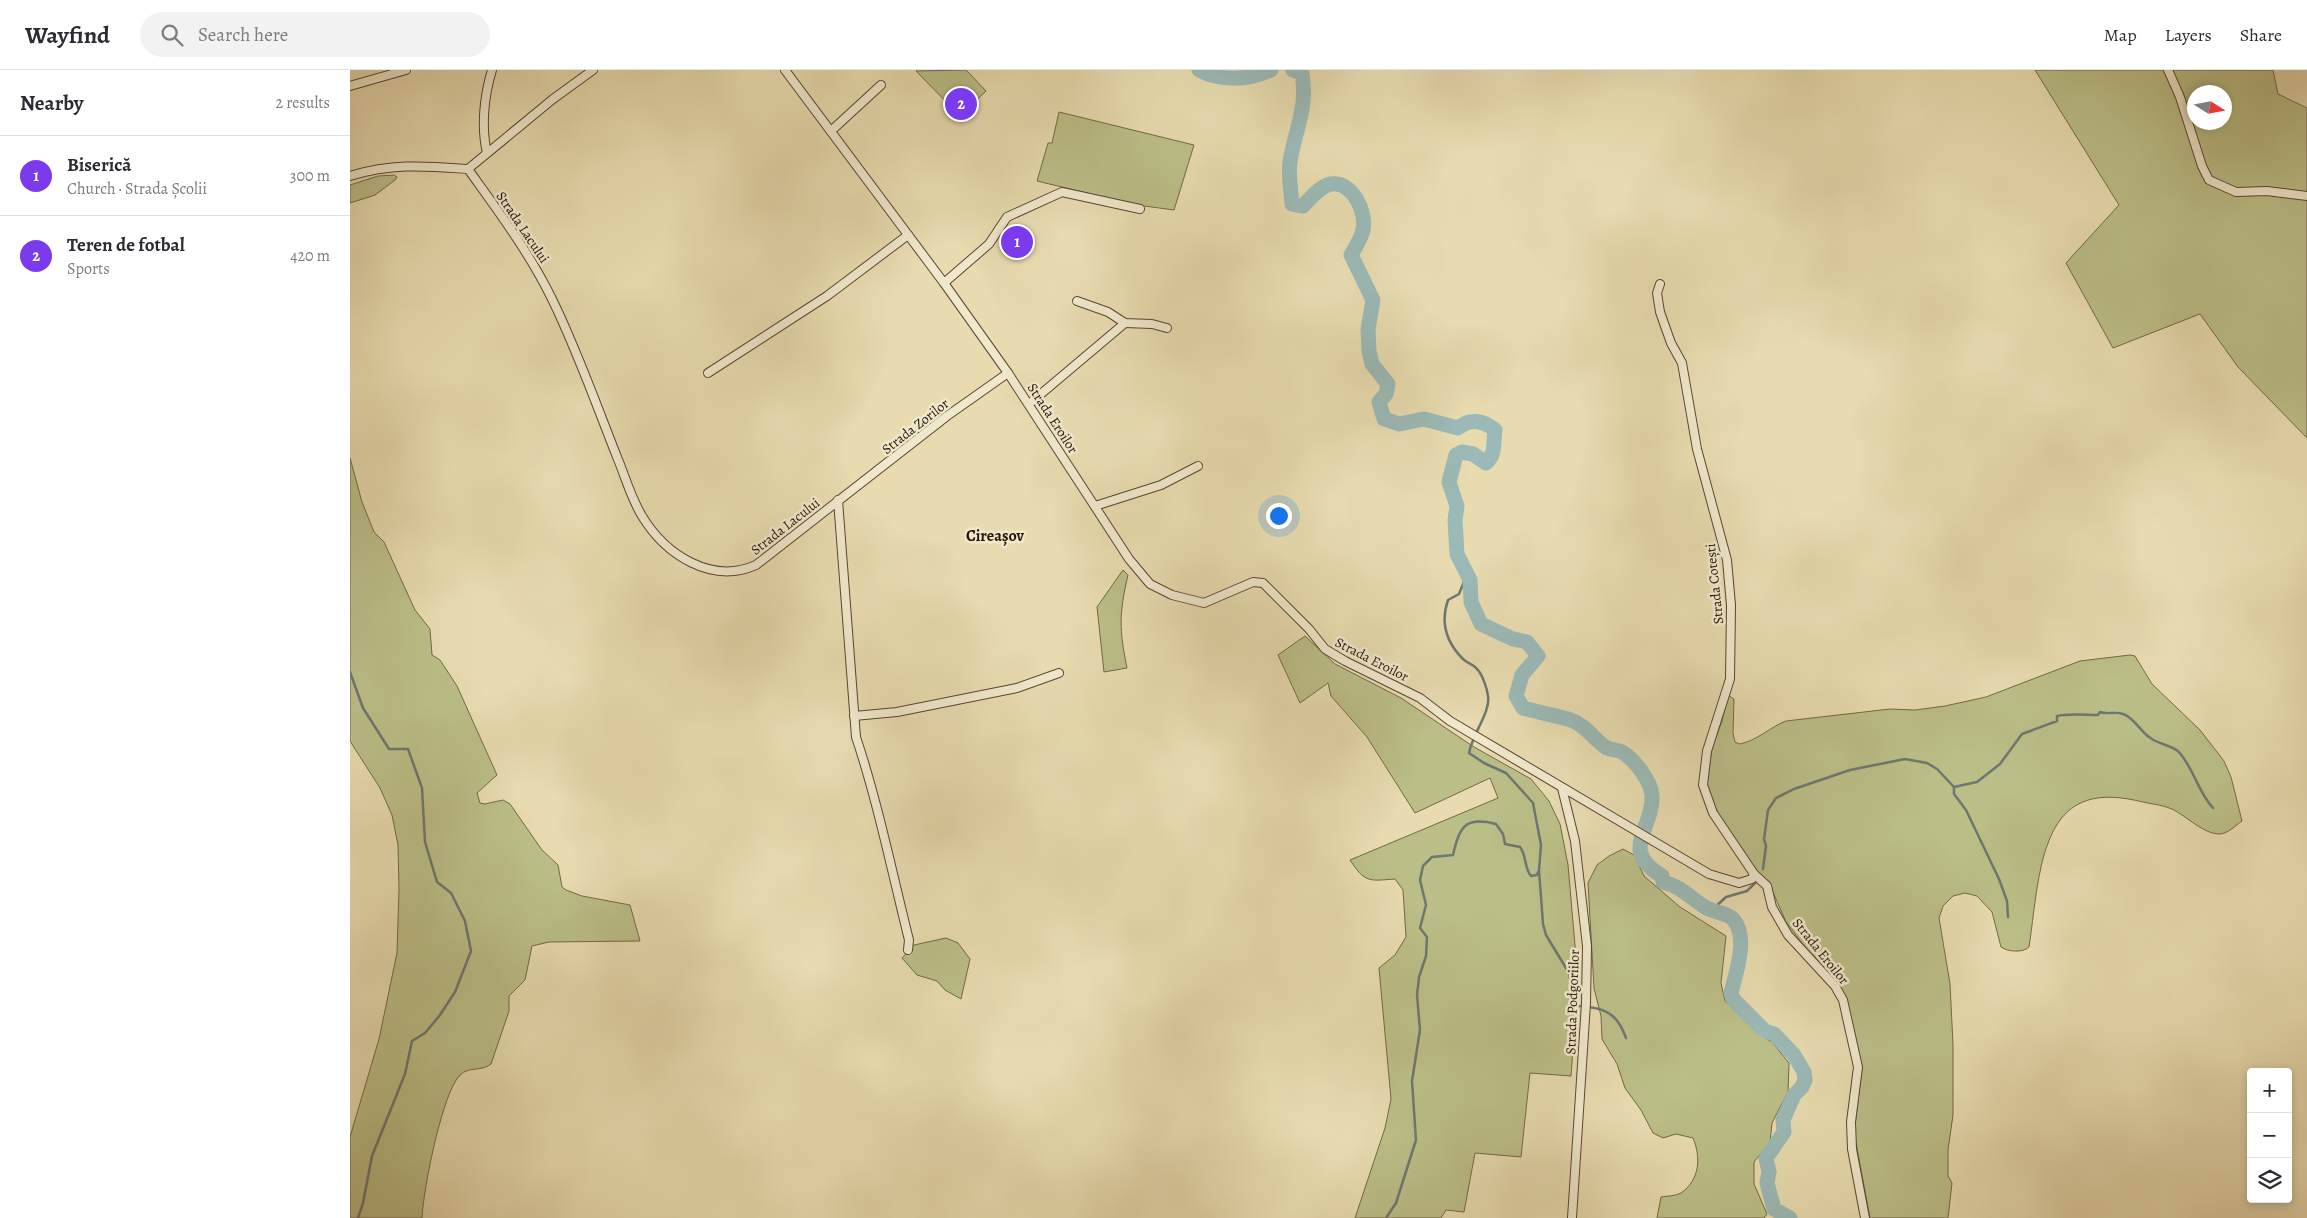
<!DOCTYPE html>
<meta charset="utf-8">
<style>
body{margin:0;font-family:Alegreya,serif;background:#f2f2f3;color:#2b2b33}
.controls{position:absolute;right:15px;bottom:15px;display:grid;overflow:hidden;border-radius:5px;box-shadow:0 2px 8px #0003}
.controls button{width:45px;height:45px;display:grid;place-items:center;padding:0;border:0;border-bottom:1px solid #e1e1e2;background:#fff;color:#2b2b33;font:25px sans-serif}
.compass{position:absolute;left:1837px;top:15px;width:45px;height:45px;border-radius:50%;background:#fff;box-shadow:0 2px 8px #0003;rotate:101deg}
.you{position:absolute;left:928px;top:445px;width:18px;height:18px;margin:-12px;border:4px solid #fff;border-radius:50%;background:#1a73e8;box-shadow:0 0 0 8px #1a73e833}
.badge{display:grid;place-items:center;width:32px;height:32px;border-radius:50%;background:#7c3aed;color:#fff;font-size:16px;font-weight:700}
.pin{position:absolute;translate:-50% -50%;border:2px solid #fff;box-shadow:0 1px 5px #0006}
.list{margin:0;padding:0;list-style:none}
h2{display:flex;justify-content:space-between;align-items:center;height:65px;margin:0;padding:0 20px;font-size:21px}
h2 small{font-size:16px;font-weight:400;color:#7c7c81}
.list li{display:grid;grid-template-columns:32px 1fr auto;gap:15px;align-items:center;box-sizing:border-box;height:80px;padding:0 20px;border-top:1px solid #e1e1e2}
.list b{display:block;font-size:19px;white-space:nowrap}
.list p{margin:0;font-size:16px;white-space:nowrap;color:#7c7c81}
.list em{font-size:16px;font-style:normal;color:#7c7c81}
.icon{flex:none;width:28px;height:28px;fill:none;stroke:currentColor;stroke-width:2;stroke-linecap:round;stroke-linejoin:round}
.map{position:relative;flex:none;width:1957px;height:1148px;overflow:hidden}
header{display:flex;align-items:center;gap:30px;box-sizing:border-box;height:70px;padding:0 25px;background:#fff;border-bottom:1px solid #e1e1e2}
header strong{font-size:24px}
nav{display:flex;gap:28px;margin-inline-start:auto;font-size:18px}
.search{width:350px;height:45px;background:#f2f2f3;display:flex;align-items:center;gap:12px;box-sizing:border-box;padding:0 18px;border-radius:28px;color:#7c7c81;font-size:19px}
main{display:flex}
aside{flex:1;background:#fff}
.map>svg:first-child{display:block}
.green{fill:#bbbe87;stroke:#726846;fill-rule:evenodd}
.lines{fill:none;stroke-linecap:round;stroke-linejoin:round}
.stream{stroke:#6e7770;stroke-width:2.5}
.river{stroke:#9bb9b6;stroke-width:15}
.minor-casing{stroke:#594530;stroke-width:10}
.minor{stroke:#efe8cb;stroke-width:8}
.labels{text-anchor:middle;stroke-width:5;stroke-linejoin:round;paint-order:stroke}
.street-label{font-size:14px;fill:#2a1306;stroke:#efe8cb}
.quarter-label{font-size:16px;font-weight:bold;fill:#2a1306;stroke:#efe8cb}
</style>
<header>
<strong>Wayfind</strong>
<div class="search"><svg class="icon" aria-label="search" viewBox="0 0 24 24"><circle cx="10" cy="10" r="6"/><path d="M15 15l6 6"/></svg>Search here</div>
<nav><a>Map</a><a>Layers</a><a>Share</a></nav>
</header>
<main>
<aside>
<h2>Nearby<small>2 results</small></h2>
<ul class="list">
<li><span class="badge">1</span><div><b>Biserică</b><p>Church · Strada Școlii</p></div><em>300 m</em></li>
<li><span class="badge">2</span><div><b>Teren de fotbal</b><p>Sports</p></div><em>420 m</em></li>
</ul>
</aside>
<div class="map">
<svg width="1957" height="1148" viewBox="0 0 1957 1148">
<rect width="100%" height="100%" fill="#e7dbaf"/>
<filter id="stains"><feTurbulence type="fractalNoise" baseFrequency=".004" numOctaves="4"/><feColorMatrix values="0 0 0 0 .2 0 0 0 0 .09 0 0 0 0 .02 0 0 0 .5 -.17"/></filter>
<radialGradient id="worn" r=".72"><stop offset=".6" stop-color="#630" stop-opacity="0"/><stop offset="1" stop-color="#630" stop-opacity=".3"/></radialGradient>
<g class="green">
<polygon points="616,0 636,21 610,46 566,1"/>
<path d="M1685,0H1923L1928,24L1957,38V368L1888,297L1850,244L1763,278L1716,193L1769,135ZM1844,22H1874V52H1844Z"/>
<polygon points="709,42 844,75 824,140 787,135 687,111 698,73 702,73"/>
<polygon points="44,105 47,107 45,110 25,125 0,133 0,115 28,106"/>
<path d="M0,388L12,432L24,462L34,472L65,540L80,559L82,585L90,590L107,616L147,705L127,723L130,733L135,734L153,730L160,734L192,780L208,795L212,817L216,820L232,826L280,835L290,871L199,872L182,876L175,910L159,926V941L141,994C131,1002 119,996 110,1005C92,1023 73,1121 72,1148H0V1067L29,969L47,883L49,819L48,775L42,745L30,718L0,671Z"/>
<path d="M773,500L778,505C769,544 769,559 777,598L754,602L747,537Z"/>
<path d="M955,566L985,594L1051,628L1124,677L1181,709L1199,731L1210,754L1218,795L1228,910L1221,1006L1180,1003L1171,1087L1125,1083L1114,1142L1096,1140L1091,1148H1005L1035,1058L1041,1029L1029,898L1045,885L1056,867L1053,820L1045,809C1019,811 1015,813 1000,790L1148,728L1140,708L1065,743L1017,667L981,626L978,613L950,633L928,585Z"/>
<path d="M1780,585L1785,586L1802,614L1850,660L1874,691L1881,707L1892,751C1886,755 1878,764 1869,764C1854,764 1836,746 1822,739C1813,735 1802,734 1793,732C1752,722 1718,725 1700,768C1687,797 1684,845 1679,877C1673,883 1658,882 1651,877L1642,842L1627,826L1615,823L1603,826L1593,836L1589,848L1600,914L1603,974V1045L1598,1080V1106L1602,1113L1598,1148H1520L1504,1062L1512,999L1495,928L1475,898L1455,877L1436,852L1418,811L1407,803L1369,746L1357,717L1362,678L1372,651L1377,629L1379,626L1384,629L1383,663L1385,672L1390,674C1408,670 1420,657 1436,651L1540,639L1565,640L1595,636L1636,627L1730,591Z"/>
<path d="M1273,779L1284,785L1294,806L1330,837L1376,866L1371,913L1375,931L1406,962L1422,972L1439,993L1438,1022L1422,1053L1420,1072L1404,1092V1114L1417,1144L1414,1148H1307L1311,1127C1317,1126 1326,1126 1331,1123C1350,1110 1351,1087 1343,1068L1326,1064L1313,1068L1303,1063L1291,1040L1275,1018L1267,994L1252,969L1251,946L1244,918L1238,813L1247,795L1259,786Z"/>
<polygon points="596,868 608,873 620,889 611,929 595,920 587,911 567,905 552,888 564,875"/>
</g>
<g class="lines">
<g class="stream">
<path d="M1117,504L1109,524L1098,530C1090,553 1097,573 1113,589C1117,593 1123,594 1126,598C1132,603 1137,618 1138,626C1141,641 1122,665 1119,683L1134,693L1156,703L1183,733L1191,775L1189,800L1193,854L1196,865L1219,903L1223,921L1222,933C1227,937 1232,936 1238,937C1259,939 1269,948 1276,968"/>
<polyline points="0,602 13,638 39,679 58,679 72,718 75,772 87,812 101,823 115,851 121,881 105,922 90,945 75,963 62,971 55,1004 22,1086 13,1133 8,1148"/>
<polyline points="1604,717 1604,724 1616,740 1649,809 1657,831 1658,847"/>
<path d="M1413,799L1416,776L1414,769L1418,740L1426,728L1444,719L1500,700L1555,689L1577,693L1587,699L1604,717L1627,712L1650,694L1672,664L1707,651V646C1718,643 1737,645 1748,645L1750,642C1758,645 1765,641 1773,644C1784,647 1791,663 1802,669C1809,674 1823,676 1829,682C1844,699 1848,722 1863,738"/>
<polyline points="1361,841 1376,827 1397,821 1406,812"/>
<path d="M1036,1148L1046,1133L1066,1070L1062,1011L1070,960L1067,925L1069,907L1076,886L1077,867L1070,858L1076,835L1070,810L1073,796L1082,787L1103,785C1109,757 1115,746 1146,754L1153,764L1155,774L1170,777C1177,786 1174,798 1181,806L1187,805L1188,802"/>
</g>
<g class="river">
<path d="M849,0C871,12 898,10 921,0"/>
<path d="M943,0L952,4C958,39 945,59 940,92C938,105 941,121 942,134L953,136C961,128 970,116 981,114C1003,111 1017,143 1013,160C1011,169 1005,178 1001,185L1023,230L1018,259L1019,281L1022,294L1038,314L1036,324L1029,332L1034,349L1049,354L1074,349L1108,358C1120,348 1133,350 1145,360C1143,372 1146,385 1136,393L1123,384L1112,382L1106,385L1099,412L1107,436L1105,450L1107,484L1120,510L1121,532L1131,554L1163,569L1177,572L1188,586L1172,605L1166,626L1173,638C1189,643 1206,645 1221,650C1237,656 1244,670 1257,678C1262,680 1268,680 1272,682C1284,689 1301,711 1302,725C1304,759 1268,780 1312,806L1313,812C1332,817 1339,827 1355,837C1364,843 1376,842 1383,849C1399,867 1386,902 1381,923L1383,929L1415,961L1424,964L1444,985L1454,1002L1455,1010L1452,1017L1444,1025L1433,1050L1434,1062L1416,1088L1419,1102L1417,1113L1424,1139L1440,1148"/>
</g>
<g class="minor-casing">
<g id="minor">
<polyline points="435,0 594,213 658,303 779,489 800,514 822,525 854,533 903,512 913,513 959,559 975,579 995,591 1070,628 1100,651 1359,804 1389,813 1402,809 1404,804"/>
<polyline points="1818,0 1830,27 1852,96 1859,110 1886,122 1917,121 1957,126"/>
<polyline points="0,16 56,0"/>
<polyline points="481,61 531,15"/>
<path d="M137,83C131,57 134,26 142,0"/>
<path d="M118,99C148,141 179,182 202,229C227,280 246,334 267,387C275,406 281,428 292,446C315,484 361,515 406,495L597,346L658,303"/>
<path d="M0,106C42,93 75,96 118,99L203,29L243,0"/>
<polyline points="594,213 639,174 657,147 712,122 790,139"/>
<polyline points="1310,214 1307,223 1310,242 1321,273 1332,293 1347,379 1377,490 1381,535 1380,609 1357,681 1353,715 1363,743 1404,804 1417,816 1422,837 1438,865 1485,916 1493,930 1508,997 1501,1052 1502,1079 1515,1148"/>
<polyline points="727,231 758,242 775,253 802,254 817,258"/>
<polyline points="358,303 477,226 558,165"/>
<polyline points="679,334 775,253"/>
<path d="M488,430L506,667C528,733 542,802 559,870L558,880"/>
<polyline points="745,436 811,415 848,396"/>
<polyline points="504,646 547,642 667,618 709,603"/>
<polyline points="1212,718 1225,771 1237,876 1236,933 1222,1148"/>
</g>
</g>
<use href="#minor" class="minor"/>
</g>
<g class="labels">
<g class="street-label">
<text transform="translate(173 157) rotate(56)" y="5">Strada Lacului</text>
<text transform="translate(703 348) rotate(57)" y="5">Strada Eroilor</text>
<text transform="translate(565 356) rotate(-38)" y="5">Strada Zorilor</text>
<text transform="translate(435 456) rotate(-38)" y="5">Strada Lacului</text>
<text transform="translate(1364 514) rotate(-96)" y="5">Strada Cotești</text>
<text transform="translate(1022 589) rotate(27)" y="5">Strada Eroilor</text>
<text transform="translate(1471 881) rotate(51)" y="5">Strada Eroilor</text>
<text transform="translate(1222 932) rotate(-88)" y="5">Strada Podgoriilor</text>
</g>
<g class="quarter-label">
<text x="645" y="471">Cireașov</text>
</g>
</g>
<rect width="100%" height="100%" filter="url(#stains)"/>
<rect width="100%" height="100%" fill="url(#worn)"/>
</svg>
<div class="controls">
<button>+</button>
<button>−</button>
<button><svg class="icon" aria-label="layers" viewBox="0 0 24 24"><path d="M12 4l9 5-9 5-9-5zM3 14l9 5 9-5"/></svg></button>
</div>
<svg class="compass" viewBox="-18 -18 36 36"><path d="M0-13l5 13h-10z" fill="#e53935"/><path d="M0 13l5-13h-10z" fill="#7c7c81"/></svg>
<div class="you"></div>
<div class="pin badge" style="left:667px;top:172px">1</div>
<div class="pin badge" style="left:611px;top:34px">2</div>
</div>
</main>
